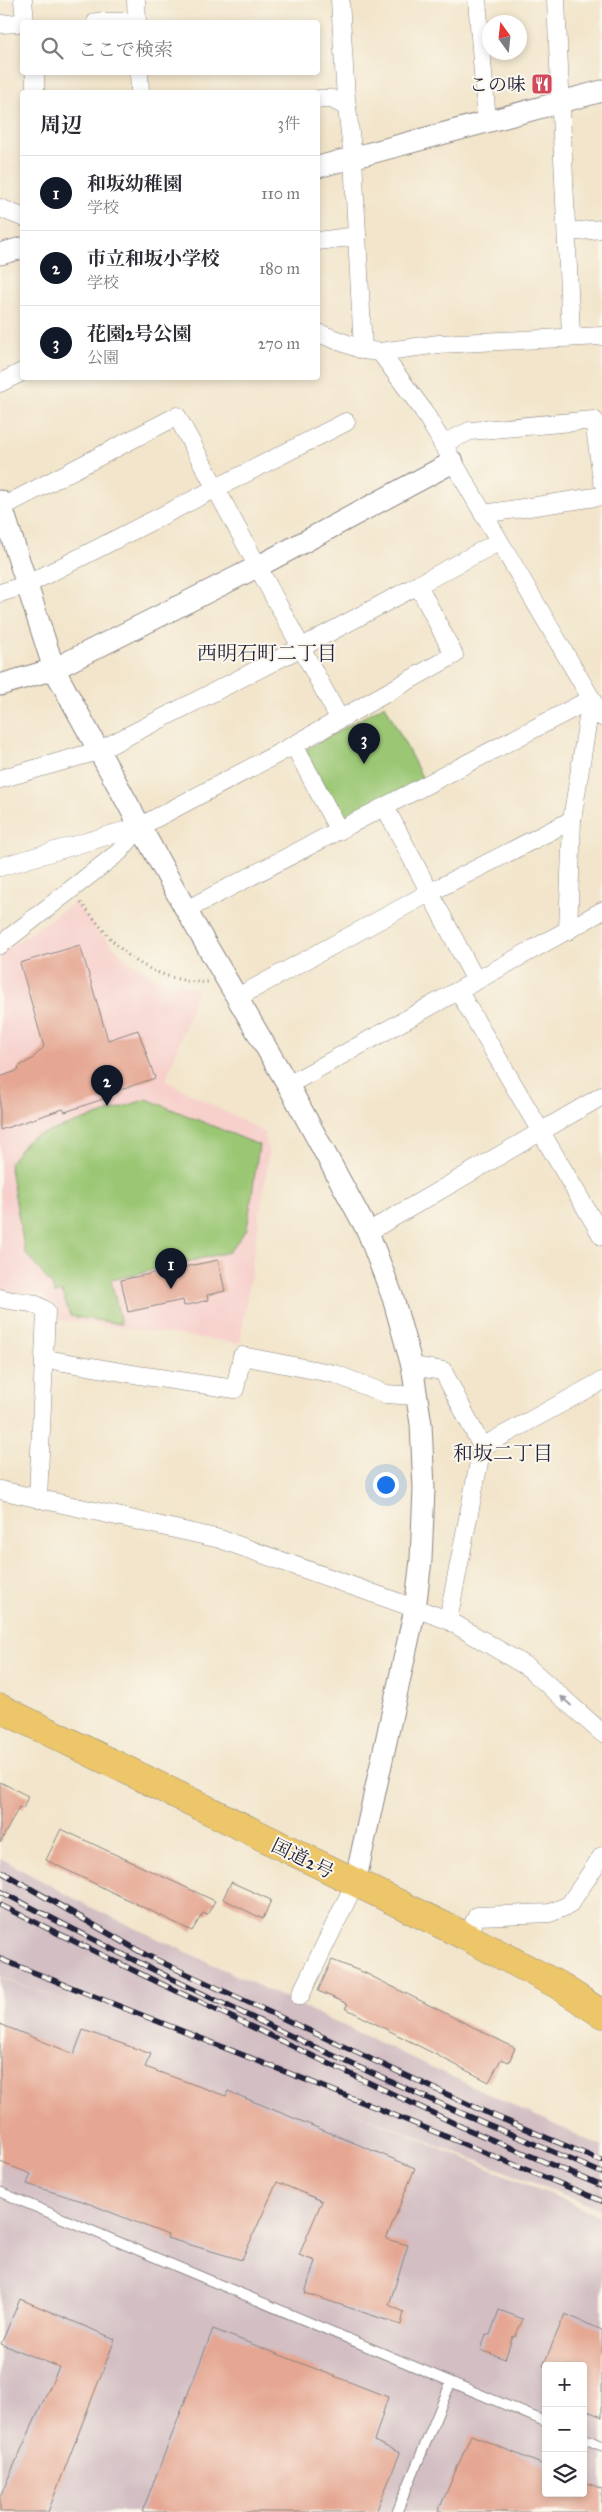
<!DOCTYPE html>
<html lang="ja">
<meta charset="utf-8">
<style>
body{margin:0;font-family:"IM FELL Great Primer","Noto Serif JP",serif;background:#f2f2f3;color:#2b2b33}
.controls{position:absolute;right:15px;bottom:15px;display:grid;overflow:hidden;border-radius:5px;box-shadow:0 2px 8px #0003}
.controls button{width:45px;height:45px;display:grid;place-items:center;padding:0;border:0;border-bottom:1px solid #e1e1e2;background:#fff;color:#2b2b33;font:25px sans-serif}
.compass{position:absolute;left:482px;top:15px;width:45px;height:45px;border-radius:50%;background:#fff;box-shadow:0 2px 8px #0003;rotate:345deg}
.you{position:absolute;left:385px;top:1484px;width:18px;height:18px;margin:-12px;border:4px solid #fff;border-radius:50%;background:#1a73e8;box-shadow:0 0 0 8px #1a73e833}
.badge{display:grid;place-items:center;width:32px;height:32px;border-radius:50%;background:#111827;color:#fff;font-size:16px;font-weight:700}
.pin{position:absolute;translate:-50% -41px;filter:drop-shadow(0 1px 2px #0008)}
.pin::after{content:'';position:absolute;top:26px;width:18px;height:15px;background:inherit;clip-path:polygon(0 0,100% 0,50% 100%)}
.list{margin:0;padding:0;list-style:none}
h2{display:flex;justify-content:space-between;align-items:center;height:65px;margin:0;padding:0 20px;font-size:21px}
h2 small{font-size:16px;font-weight:400;color:#7c7c81}
.list li{display:grid;grid-template-columns:32px 1fr auto;gap:15px;align-items:center;box-sizing:border-box;height:75px;padding:0 20px;border-top:1px solid #e1e1e2}
.list b{display:block;font-size:19px;white-space:nowrap}
.list p{margin:0;font-size:16px;white-space:nowrap;color:#7c7c81}
.list em{font-size:16px;font-style:normal;color:#7c7c81}
.icon{flex:none;width:28px;height:28px;fill:none;stroke:currentColor;stroke-width:2;stroke-linecap:round;stroke-linejoin:round}
.map{position:relative;flex:none;width:602px;height:2512px;overflow:hidden}
.search{position:absolute;background:#fff;box-shadow:0 2px 8px #0003;left:20px;top:20px;width:300px;height:55px;display:flex;align-items:center;gap:12px;box-sizing:border-box;padding:0 18px;border-radius:5px;color:#7c7c81;font-size:19px}
.panel{position:absolute;background:#fff;box-shadow:0 2px 8px #0003;left:20px;top:90px;width:300px;height:290px;border-radius:5px}
.map>svg:first-child{display:block}
.built{fill:#f7d0cc}
.industrial{fill:#d2bec3;fill-rule:evenodd}
.green{fill:#9bc774;stroke:#5e7458}
.building{fill:#e5a793}
.lines{fill:none;stroke-linecap:round;stroke-linejoin:round}
.service-casing{stroke:#8a8483;stroke-width:11}
.minor-casing{stroke:#8a8483;stroke-width:19}
.tertiary-casing{stroke:#8a8483;stroke-width:23}
.trunk-casing{stroke:#8a8483;stroke-width:29}
.path{stroke:#8a8483;stroke-width:3;stroke-dasharray:1 4;stroke-linecap:butt}
.service{stroke:#fff;stroke-width:9}
.minor{stroke:#fff;stroke-width:18}
.tertiary{stroke:#fff;stroke-width:21}
.trunk{stroke:#ecc669;stroke-width:28}
.rail-casing{stroke:#22223b;stroke-width:5.5}
.rail{stroke:#fbf7ec;stroke-width:4;stroke-dasharray:11;stroke-linecap:butt}
.oneway{fill:#9c9ca7}
.labels{text-anchor:middle;stroke-width:4;stroke-linejoin:round;paint-order:stroke}
.poi-label{font-size:19px;fill:#22223b;stroke:#fbf7ec;text-anchor:end}
.street-label{font-size:19px;fill:#22223b;stroke:#fbf7ec}
.neighbourhood-label{font-size:20px;fill:#22223b;stroke:#fbf7ec}
</style>
<div class="map">
<svg width="602" height="2512" viewBox="0 0 602 2512">
<rect width="100%" height="100%" fill="#fbf7ec"/>
<filter id="ink" filterUnits="userSpaceOnUse"><feTurbulence type="fractalNoise" baseFrequency=".02" numOctaves="2"/><feDisplacementMap in="SourceGraphic" scale="10" xChannelSelector="R" yChannelSelector="G"/><feConvolveMatrix kernelMatrix="1 2 1 2 8 2 1 2 1" color-interpolation-filters="sRGB"/></filter>
<filter id="wash" filterUnits="userSpaceOnUse"><feTurbulence type="fractalNoise" baseFrequency=".0096" numOctaves="4" result="noise"/><feDisplacementMap in="SourceGraphic" scale="20" xChannelSelector="R" yChannelSelector="G"/><feGaussianBlur stdDeviation="1.12" result="paint"/><feColorMatrix in="noise" values="0 0 0 0 0 0 0 0 0 0 0 0 0 0 0 0 0 1.4 0 .05"/><feComposite in="paint" operator="in"/></filter>
<g filter="url(#wash)">
<rect width="100%" height="100%" fill="#f2e5cb"/>
<polygon class="built" points="75,902 98,931 127,960 158,979 198,988 166,1081 264,1132 269,1154 240,1343 53,1319 55,1307 41,1294 11,1293 0,1290 0,954"/>
<path class="industrial" d="M0,1858L88,1906L602,2147V2210L337,2105L564,2200L602,2218V2512H0V1978L89,2009L0,1977ZM546,2366H583V2493H546Z"/>
<g class="green">
<polygon points="385,705 423,779 342,820 305,750"/>
<polygon points="147,1099 259,1145 247,1229 229,1252 111,1280 121,1324 70,1316 62,1292 55,1294 51,1284 25,1253 9,1163 30,1138"/>
</g>
<g id="blocks">
<g class="building">
<polygon points="80,945 108,1040 138,1030 155,1078 108,1094 109,1097 65,1112 63,1109 0,1130 0,1077 19,1070 18,1067 32,1059 44,1047 20,963"/>
<polygon points="218,1260 225,1291 207,1295 208,1300 184,1306 183,1300 128,1312 121,1280"/>
<polygon points="0,1782 28,1796 23,1809 19,1807 0,1843"/>
<polygon points="61,1829 215,1901 207,1915 203,1913 192,1931 46,1860"/>
<polygon points="231,1882 271,1900 263,1919 223,1899"/>
<polygon points="332,1960 365,1973 515,2048 509,2062 501,2059 489,2082 345,2008 348,2004 318,1991"/>
<polygon points="0,2024 74,2054 83,2030 151,2054 145,2067 226,2096 228,2091 415,2168 386,2239 408,2245 389,2305 404,2312 401,2325 305,2293 315,2261 299,2255 322,2201 277,2182 242,2260 167,2238 168,2235 85,2202 27,2184 31,2174 0,2162"/>
<polygon points="20,2299 115,2339 48,2512 0,2512 0,2496 59,2367 1,2344"/>
<polygon points="499,2310 523,2319 515,2337 513,2336 505,2359 481,2350 486,2334 490,2335"/>
<polygon points="565,2314 602,2330 602,2417 583,2409 583,2366 543,2366"/>
<polygon points="213,2329 388,2397 374,2441 400,2453 376,2512 142,2512"/>
<polygon points="471,2435 546,2466 546,2493 583,2493 583,2481 602,2489 602,2512 438,2512"/>
</g>
</g>
</g>
<g filter="url(#ink)">
<use href="#blocks" fill-opacity="0" stroke="#8a8483" stroke-width="1"/>
<g class="lines">
<g class="service-casing">
<g id="service">
<polyline points="0,2192 546,2422"/>
<polyline points="583,2438 602,2446"/>
<polyline points="397,2512 451,2382"/>
</g>
</g>
<g class="minor-casing">
<g id="minor">
<polyline points="23,0 25,22"/>
<polyline points="136,0 137,22"/>
<polyline points="340,0 346,99 353,158 363,350"/>
<polyline points="477,0 487,122"/>
<polyline points="556,0 571,336"/>
<polyline points="96,22 137,22"/>
<polyline points="0,24 22,23"/>
<polyline points="35,72 35,92"/>
<polyline points="139,72 140,92"/>
<polyline points="318,99 332,99 347,107"/>
<polyline points="0,208 22,217"/>
<polyline points="567,232 602,229"/>
<polyline points="318,241 357,236"/>
<polyline points="318,333 363,350 380,352 439,344 602,336"/>
<polyline points="380,352 423,410 602,717"/>
<polyline points="0,383 22,372"/>
<polyline points="442,444 470,431 594,420 602,480"/>
<polyline points="0,508 177,416 339,718"/>
<polyline points="483,514 602,496"/>
<polyline points="0,593 26,585 346,422"/>
<polyline points="294,745 339,831"/>
<polyline points="0,779 98,751 302,647 418,585"/>
<polyline points="385,807 476,981"/>
<polyline points="0,867 141,826 294,745 454,655 418,585 498,542"/>
<polyline points="186,910 591,699"/>
<polyline points="568,931 572,820 591,699"/>
<polyline points="0,945 119,852 141,826"/>
<polyline points="459,992 602,1236"/>
<polyline points="236,998 429,893 572,820"/>
<polyline points="288,1085 602,911"/>
<polyline points="368,1232 602,1096"/>
<path d="M0,1298C19,1304 29,1298 46,1311L38,1499"/>
<polyline points="46,1359 145,1376 235,1389 242,1356 335,1374 386,1394 416,1396"/>
<polyline points="412,1366 443,1371 482,1447 602,1381"/>
<polyline points="0,1490 220,1539 448,1620 529,1668 602,1733"/>
<polyline points="448,1620 482,1447"/>
<polyline points="467,1937 477,1916 550,1913 569,1905 602,1856"/>
<polyline points="300,1996 355,1883"/>
</g>
</g>
<g class="tertiary-casing">
<g id="tertiary">
<polyline points="318,167 602,91"/>
<polyline points="0,254 22,248"/>
<polyline points="0,501 54,669 186,910 288,1085 368,1232 393,1298 412,1366 421,1424 424,1489 421,1560 415,1609 355,1883"/>
<polyline points="0,685 54,669 259,566 453,462"/>
</g>
</g>
<g class="trunk-casing">
<polyline id="trunk" points="0,1708 467,1937 558,1985 602,2014"/>
</g>
<path class="path" d="M81,903C94,918 107,936 122,950C142,969 179,984 208,982"/>
<use href="#service" class="service"/>
<use href="#minor" class="minor"/>
<use href="#tertiary" class="tertiary"/>
<use href="#trunk" class="trunk"/>
<g class="rail-casing">
<g id="rail">
<polyline points="0,1871 146,1955 483,2111 602,2161"/>
<path d="M0,1891C139,1965 281,2033 425,2097C483,2123 543,2147 602,2173"/>
<polyline points="0,1905 145,1976 462,2127 602,2186"/>
<polyline points="0,1959 377,2108 602,2201"/>
</g>
</g>
<use href="#rail" class="rail"/>
</g>
<defs><path id="oneway-solid" d="M-6-.8H1V-3.2L6.5 0L1 3.2V.8H-6Z" transform="scale(1.25)"/></defs>
<use class="oneway" href="#oneway-solid" transform="translate(566 1701) rotate(-138)"/>
</g>
<defs>
<g id="restaurant-square" transform="scale(1.125)"><rect x="-9" y="-9" width="18" height="18" rx="4" fill="#d1495b" stroke="#fbf7ec"/><path d="M-5-6h1v4h1v-4h1v4h1v-4h1v5L-1.5 .5V6h-2V.5L-5-1ZM5-6V6H3V1.5H1.5Q1.5-4 5-6Z" fill="#fff"/></g>
</defs>
<g fill-rule="evenodd">
<use href="#restaurant-square" x="542" y="84"/>
</g>
<g class="labels">
<g class="poi-label">
<text x="526" y="91">この味</text>
</g>
<g class="street-label">
<text transform="translate(303 1858) rotate(26)" y="7">国道2号</text>
</g>
<g class="neighbourhood-label">
<text x="267" y="660">西明石町二丁目</text>
<text x="503" y="1460">和坂二丁目</text>
</g>
</g>
</svg>
<div class="controls">
<button>+</button>
<button>−</button>
<button><svg class="icon" aria-label="layers" viewBox="0 0 24 24"><path d="M12 4l9 5-9 5-9-5zM3 14l9 5 9-5"/></svg></button>
</div>
<svg class="compass" viewBox="-18 -18 36 36"><path d="M0-13l5 13h-10z" fill="#e53935"/><path d="M0 13l5-13h-10z" fill="#7c7c81"/></svg>
<div class="you"></div>
<div class="pin badge" style="left:171px;top:1289px">1</div>
<div class="pin badge" style="left:107px;top:1106px">2</div>
<div class="pin badge" style="left:364px;top:764px">3</div>
<div class="search"><svg class="icon" aria-label="search" viewBox="0 0 24 24"><circle cx="10" cy="10" r="6"/><path d="M15 15l6 6"/></svg>ここで検索</div>
<section class="panel">
<h2>周辺<small>3件</small></h2>
<ul class="list">
<li><span class="badge">1</span><div><b>和坂幼稚園</b><p>学校</p></div><em>110 m</em></li>
<li><span class="badge">2</span><div><b>市立和坂小学校</b><p>学校</p></div><em>180 m</em></li>
<li><span class="badge">3</span><div><b>花園2号公園</b><p>公園</p></div><em>270 m</em></li>
</ul>
</section>
</div>
